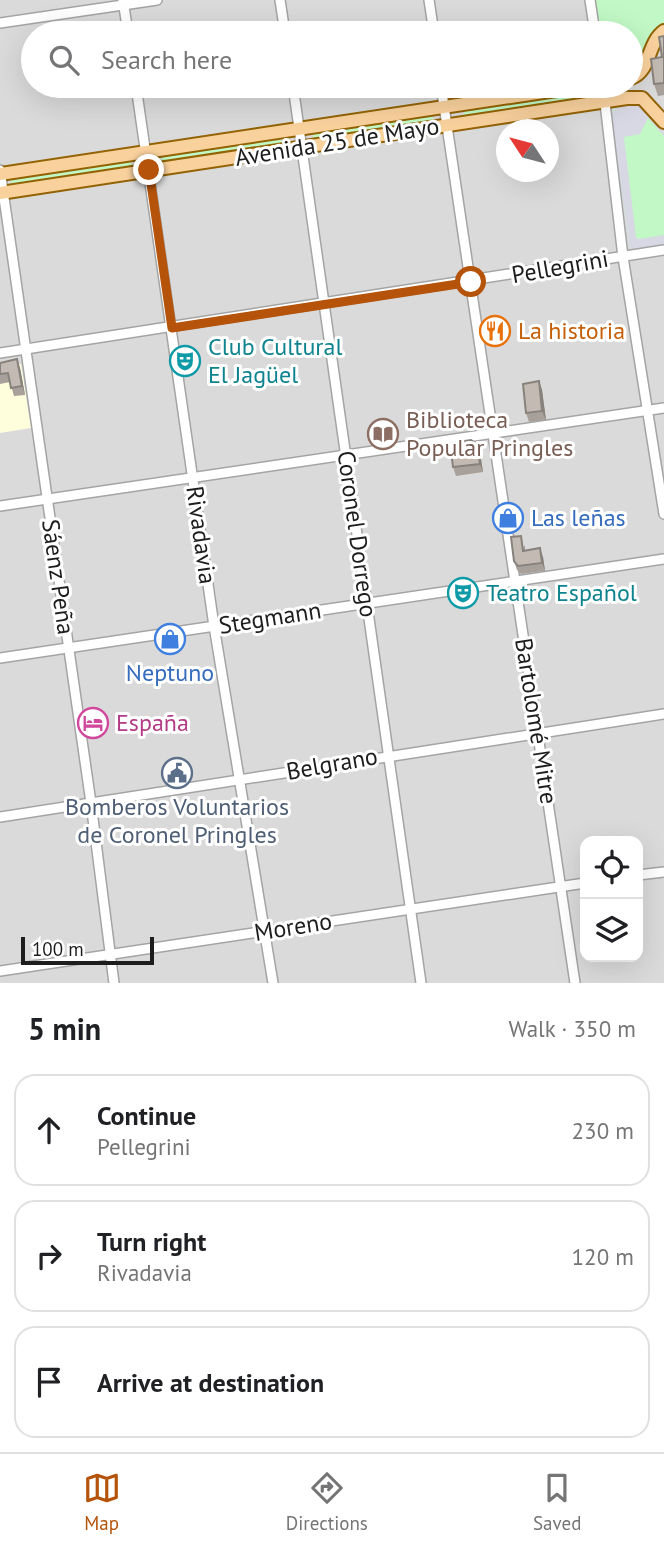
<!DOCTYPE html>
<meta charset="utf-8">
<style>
body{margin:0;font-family:"PT Sans",sans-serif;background:#f2f2f2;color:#202124}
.controls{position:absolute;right:21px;bottom:21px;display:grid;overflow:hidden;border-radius:14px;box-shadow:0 7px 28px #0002}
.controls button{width:63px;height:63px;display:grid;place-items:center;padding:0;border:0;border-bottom:2px solid #e0e0e0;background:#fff;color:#202124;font:35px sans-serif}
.compass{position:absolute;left:496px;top:119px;width:63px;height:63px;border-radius:50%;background:#fff;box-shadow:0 7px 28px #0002;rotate:306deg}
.scale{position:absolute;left:21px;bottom:18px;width:133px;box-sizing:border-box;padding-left:7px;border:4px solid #1d1d1d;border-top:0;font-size:19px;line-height:24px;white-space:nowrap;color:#1d1d1d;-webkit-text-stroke:5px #fff;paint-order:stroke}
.stop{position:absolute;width:21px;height:21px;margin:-16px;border:5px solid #b45309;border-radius:50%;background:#fff}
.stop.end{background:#b45309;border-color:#fff;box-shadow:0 2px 7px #0008}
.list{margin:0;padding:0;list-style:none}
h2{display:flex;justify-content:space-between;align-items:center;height:91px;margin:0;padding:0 28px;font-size:30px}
h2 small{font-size:23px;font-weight:400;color:#757577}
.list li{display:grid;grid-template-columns:46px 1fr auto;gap:21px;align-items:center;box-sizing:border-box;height:112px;margin:0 14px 14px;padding:0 14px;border:2px solid #e0e0e0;border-radius:21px}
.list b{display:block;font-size:26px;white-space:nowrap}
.list p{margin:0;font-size:23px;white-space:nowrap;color:#757577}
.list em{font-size:23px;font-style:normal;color:#757577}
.icon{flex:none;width:38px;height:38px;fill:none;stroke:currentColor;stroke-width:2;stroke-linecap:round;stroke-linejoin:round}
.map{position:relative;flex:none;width:664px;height:983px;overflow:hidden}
.search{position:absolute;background:#fff;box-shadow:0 7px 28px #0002;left:21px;right:21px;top:21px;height:77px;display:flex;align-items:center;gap:18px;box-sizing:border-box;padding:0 24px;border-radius:38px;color:#757577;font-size:26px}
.sheet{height:469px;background:#fff}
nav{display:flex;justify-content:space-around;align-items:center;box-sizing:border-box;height:98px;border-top:2px solid #e0e0e0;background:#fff;font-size:19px;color:#757577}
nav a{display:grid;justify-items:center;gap:4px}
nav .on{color:#b45309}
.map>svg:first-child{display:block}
.residential{fill:#dbdada;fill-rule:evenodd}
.education{fill:#fefedc}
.park{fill:#c1f8c5}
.plaza{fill:#d8d8e4}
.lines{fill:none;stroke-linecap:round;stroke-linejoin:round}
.minor-casing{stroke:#a4a4a4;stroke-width:12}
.major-casing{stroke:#936303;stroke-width:16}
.minor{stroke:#fff;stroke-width:9}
.major{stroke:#f9d19d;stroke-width:12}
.wall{fill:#a8a09a}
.shaded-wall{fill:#88827d}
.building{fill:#c3bab3;stroke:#88827d;stroke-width:2}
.route{stroke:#b45309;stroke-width:9}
.labels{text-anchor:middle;stroke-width:6;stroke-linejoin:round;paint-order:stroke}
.street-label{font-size:24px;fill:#1d1d1d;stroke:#fff}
.food-label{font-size:24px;fill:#c56008;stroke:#fff;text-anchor:start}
.culture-label{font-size:24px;fill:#0d838f;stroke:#fff;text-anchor:start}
.education-label{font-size:24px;fill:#785e54;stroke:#fff;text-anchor:start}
.shop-label{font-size:24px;fill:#366cbe;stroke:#fff;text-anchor:start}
.hotel-label{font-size:24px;fill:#b23c85;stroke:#fff;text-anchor:start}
.service-label{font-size:24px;fill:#4e5e75;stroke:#fff}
</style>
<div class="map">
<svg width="664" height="983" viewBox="0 0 664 983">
<rect width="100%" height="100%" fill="#eeebe3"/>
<path class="residential" d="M0,0H664V983H0ZM33,33H631V86H33ZM506,130H548V172H506ZM585,841H638V957H585Z"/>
<polygon class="education" points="21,364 31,428 0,433 0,367"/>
<g class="park">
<polygon points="595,0 664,0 664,27 631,74 631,33 599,33"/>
<polygon points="584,92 585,100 463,116 465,110"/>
<polygon points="615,107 655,114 664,128 664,245 636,250 630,247 611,114"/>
<polygon points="432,115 434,123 312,139 314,133"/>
<polygon points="281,138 282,146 160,162 162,156"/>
<polygon points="131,161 132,169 10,185 12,179"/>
</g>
<polygon class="plaza" points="637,101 655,114 664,128 664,136 648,118 640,134 624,137 636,237 639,239 664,235 664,245 636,250 630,247 611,114 618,105"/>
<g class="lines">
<g class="minor-casing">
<g id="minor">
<polyline points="123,0 128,33"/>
<polyline points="280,0 285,33"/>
<polyline points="429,0 434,33"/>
<polyline points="590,0 595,33"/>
<polyline points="0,23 157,0"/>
<polyline points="136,86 214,626 273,983"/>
<polyline points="293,86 421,983"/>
<polyline points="441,86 575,983"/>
<polyline points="603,86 623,257 664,514"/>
<polyline points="0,170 91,803 114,983"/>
<polyline points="0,353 664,250"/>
<polyline points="0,506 664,408"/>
<polyline points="0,658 664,559"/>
<polyline points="0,817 664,714"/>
<polyline points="638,875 664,872"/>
<polyline points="0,971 585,883"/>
</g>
</g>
<g class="major-casing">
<g id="major">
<path d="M631,78C651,71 647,43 664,31"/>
<polyline points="0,174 583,86"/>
<polyline points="0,193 627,98 642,98 664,122"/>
</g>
</g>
<use href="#minor" class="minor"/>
<use href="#major" class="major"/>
</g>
<g class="wall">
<polygon points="664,36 664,95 658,96 654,84 662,57"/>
<polygon points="0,363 20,368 25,395 14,396 10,382 0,384"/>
<polygon points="539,381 542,390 546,420 529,422 526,413"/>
<polygon points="477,444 480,453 483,472 456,476 453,467"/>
<polygon points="525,545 525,550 543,557 545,571 521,574 517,570 514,561"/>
</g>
<g class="shaded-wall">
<polygon points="17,359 20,368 25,395 22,386"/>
<polygon points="539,381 542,390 546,420 542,411"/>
<polygon points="477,444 480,453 483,472 480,464"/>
<polygon points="540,548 543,557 545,571 542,563"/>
</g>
<g class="building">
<polygon points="664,36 664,83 654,84 651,59 662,57 659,37"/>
<polygon points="17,359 22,386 11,388 8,373 0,374 0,363"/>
<polygon points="539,381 542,411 526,413 523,384"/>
<polygon points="471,440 477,444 480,464 453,467 450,443"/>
<polygon points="521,536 523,551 540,548 542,563 518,566 514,561 511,537"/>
</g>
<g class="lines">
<polyline class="route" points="149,170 172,328 471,282"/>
</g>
<defs>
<g id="restaurant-ring" transform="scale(1.575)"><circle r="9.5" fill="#fff" stroke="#e8710a" stroke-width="1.5"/><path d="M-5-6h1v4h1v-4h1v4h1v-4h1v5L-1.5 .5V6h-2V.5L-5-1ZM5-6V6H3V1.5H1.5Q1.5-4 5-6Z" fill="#e8710a"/></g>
<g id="theatre-ring" transform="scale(1.575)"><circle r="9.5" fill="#fff" stroke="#0f9aa8" stroke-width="1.5"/><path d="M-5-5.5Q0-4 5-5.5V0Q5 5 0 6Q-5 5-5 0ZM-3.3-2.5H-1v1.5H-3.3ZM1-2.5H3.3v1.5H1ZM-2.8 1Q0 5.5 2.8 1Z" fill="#0f9aa8"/></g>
<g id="library-ring" transform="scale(1.575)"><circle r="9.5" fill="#fff" stroke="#8d6e63" stroke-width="1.5"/><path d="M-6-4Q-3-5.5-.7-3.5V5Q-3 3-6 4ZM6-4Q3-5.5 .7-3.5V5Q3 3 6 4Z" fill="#8d6e63"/></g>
<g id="shop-ring" transform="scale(1.575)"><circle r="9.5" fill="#fff" stroke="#3f7fe0" stroke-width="1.5"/><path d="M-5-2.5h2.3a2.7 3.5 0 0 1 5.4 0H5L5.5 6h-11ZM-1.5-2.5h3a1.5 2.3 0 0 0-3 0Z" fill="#3f7fe0"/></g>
<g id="hotel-ring" transform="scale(1.575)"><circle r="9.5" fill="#fff" stroke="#d1479c" stroke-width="1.5"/><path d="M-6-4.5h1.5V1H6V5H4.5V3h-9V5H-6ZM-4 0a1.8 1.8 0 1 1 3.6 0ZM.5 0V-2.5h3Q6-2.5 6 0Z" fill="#d1479c"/></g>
<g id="civic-ring" transform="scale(1.575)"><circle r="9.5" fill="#fff" stroke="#5c6f8a" stroke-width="1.5"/><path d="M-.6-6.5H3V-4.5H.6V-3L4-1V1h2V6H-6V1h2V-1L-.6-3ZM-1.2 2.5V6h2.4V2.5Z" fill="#5c6f8a"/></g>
</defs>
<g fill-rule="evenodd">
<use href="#restaurant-ring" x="495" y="331"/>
<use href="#theatre-ring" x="185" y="361"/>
<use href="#library-ring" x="383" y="434"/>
<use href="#shop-ring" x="508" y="518"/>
<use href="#theatre-ring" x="463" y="593"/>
<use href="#shop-ring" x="170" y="639"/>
<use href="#hotel-ring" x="93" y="723"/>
<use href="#civic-ring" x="177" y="773"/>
</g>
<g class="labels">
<g class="street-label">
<text transform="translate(337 142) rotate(-9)" y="8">Avenida 25 de Mayo</text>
<text transform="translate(560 267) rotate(-10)" y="8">Pellegrini</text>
<text transform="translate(357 534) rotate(82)" y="8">Coronel Dorrego</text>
<text transform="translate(201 535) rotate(82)" y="8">Rivadavia</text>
<text transform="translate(58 577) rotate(82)" y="8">Sáenz Peña</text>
<text transform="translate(270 618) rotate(-9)" y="8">Stegmann</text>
<text transform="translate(536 721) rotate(81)" y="8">Bartolomé Mitre</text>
<text transform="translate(332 764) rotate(-10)" y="8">Belgrano</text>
<text transform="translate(293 927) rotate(-9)" y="8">Moreno</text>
</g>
<g class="food-label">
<text x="518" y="339">La historia</text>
</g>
<g class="culture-label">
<text x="208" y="355">Club Cultural<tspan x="208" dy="28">El Jagüel</tspan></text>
<text x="486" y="601">Teatro Español</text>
</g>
<g class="education-label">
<text x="406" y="428">Biblioteca<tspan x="406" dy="28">Popular Pringles</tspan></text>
</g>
<g class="shop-label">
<text x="531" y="526">Las leñas</text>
<text x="170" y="681" text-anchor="middle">Neptuno</text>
</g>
<g class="hotel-label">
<text x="116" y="731">España</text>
</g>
<g class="service-label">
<text x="177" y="815">Bomberos Voluntarios<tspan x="177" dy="28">de Coronel Pringles</tspan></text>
</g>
</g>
</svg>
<div class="controls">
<button><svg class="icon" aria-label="locate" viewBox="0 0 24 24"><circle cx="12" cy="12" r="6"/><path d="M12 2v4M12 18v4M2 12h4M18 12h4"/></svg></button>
<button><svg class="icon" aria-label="layers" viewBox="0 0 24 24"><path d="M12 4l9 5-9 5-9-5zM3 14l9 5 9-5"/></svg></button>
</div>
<svg class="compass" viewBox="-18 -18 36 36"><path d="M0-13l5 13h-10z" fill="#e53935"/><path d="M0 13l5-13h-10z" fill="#757577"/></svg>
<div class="scale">100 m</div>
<div class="stop" style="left:471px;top:282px"></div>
<div class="stop end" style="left:149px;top:170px"></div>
<div class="search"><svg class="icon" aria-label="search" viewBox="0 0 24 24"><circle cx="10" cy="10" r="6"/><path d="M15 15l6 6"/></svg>Search here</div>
</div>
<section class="sheet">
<h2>5 min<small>Walk · 350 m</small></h2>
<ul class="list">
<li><svg class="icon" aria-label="ahead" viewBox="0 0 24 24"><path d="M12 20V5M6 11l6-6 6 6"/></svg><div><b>Continue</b><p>Pellegrini</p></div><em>230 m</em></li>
<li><svg class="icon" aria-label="right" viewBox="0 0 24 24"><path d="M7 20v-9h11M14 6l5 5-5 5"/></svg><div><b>Turn right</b><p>Rivadavia</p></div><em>120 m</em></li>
<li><svg class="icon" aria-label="arrive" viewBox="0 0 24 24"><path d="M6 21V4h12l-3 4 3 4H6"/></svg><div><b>Arrive at destination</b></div></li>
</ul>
</section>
<nav>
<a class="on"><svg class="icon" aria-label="map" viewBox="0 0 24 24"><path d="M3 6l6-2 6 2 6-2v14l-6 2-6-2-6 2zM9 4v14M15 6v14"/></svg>Map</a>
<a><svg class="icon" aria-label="directions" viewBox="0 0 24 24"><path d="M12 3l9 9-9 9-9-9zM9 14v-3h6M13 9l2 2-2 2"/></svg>Directions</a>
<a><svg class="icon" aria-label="saved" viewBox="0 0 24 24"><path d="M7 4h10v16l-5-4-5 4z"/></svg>Saved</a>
</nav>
